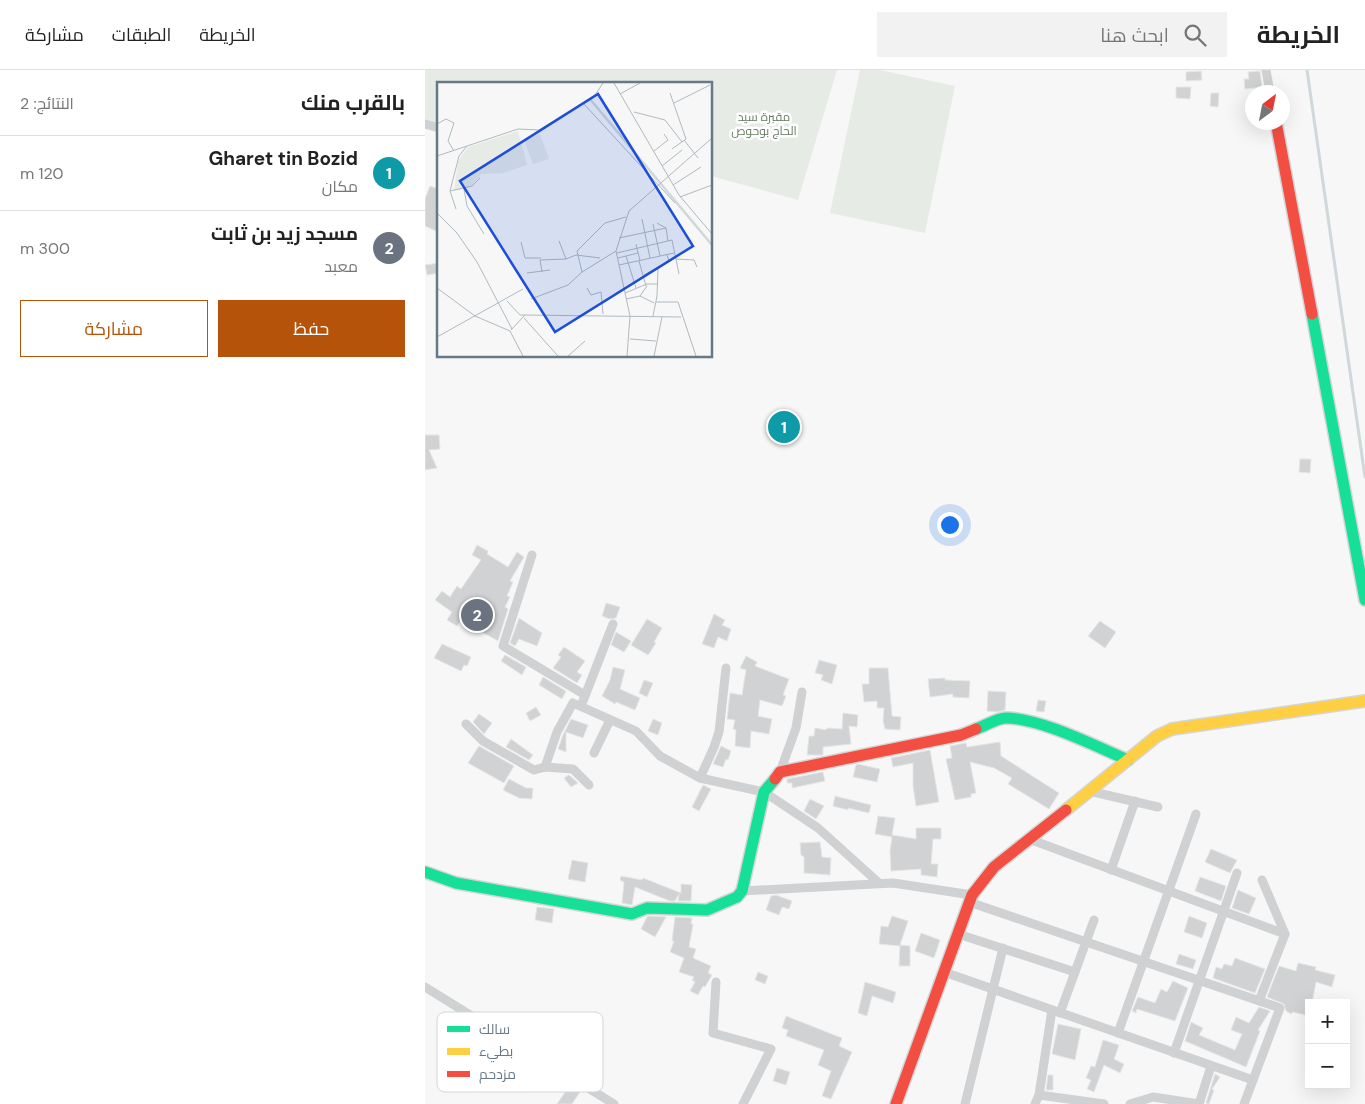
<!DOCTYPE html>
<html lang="ar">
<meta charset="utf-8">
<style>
body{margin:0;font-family:"DM Sans",Cairo,sans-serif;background:#f2f2f2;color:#222;direction:rtl}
.controls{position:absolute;right:15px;bottom:15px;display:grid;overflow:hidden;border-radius:0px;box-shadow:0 5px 20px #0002}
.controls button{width:45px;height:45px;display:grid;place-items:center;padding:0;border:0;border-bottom:1px solid #e0e0e0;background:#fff;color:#222;font:25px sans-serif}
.compass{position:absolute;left:820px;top:15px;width:45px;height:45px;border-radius:50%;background:#fff;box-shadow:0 5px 20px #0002;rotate:32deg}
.you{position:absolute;left:524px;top:454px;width:18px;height:18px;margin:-12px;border:4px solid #fff;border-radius:50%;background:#1a73e8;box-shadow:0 0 0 8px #1a73e833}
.badge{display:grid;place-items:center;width:32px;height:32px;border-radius:50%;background:#b45309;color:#fff;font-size:16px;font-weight:700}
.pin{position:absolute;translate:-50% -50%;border:2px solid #fff;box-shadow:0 1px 5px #0006}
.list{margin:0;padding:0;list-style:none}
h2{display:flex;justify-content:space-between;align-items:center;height:65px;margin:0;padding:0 20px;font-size:21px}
h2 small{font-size:16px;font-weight:400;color:#767676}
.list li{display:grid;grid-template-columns:32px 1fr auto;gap:15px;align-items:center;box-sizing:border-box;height:75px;padding:0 20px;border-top:1px solid #e0e0e0}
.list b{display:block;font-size:19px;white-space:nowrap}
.list p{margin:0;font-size:16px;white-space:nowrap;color:#767676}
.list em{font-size:16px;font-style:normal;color:#767676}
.actions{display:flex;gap:10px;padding:15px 20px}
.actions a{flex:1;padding:11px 0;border:1px solid #b45309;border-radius:0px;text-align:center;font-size:18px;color:#b45309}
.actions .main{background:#b45309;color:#fff}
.icon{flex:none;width:28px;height:28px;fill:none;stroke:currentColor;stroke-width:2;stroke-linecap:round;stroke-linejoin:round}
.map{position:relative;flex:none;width:940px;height:1034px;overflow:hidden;direction:ltr}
header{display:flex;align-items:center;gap:30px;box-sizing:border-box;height:70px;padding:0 25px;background:#fff;border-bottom:1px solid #e0e0e0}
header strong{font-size:24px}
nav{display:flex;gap:28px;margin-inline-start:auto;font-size:18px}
.search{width:350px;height:45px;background:#f2f2f2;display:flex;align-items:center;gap:12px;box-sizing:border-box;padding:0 18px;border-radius:0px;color:#767676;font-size:19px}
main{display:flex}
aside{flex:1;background:#fff}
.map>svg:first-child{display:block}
.green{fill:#e7ebe5}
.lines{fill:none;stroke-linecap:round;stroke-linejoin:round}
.stream{stroke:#cfd8da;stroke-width:3}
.building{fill:#d0d2d3;stroke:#e6e6e6}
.fast-casing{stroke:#d4d5d6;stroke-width:14}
.slow-casing{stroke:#d4d5d6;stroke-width:14}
.jam-casing{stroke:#d4d5d6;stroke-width:14}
.street{stroke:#cfd1d2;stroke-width:9}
.fast{stroke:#16e098;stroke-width:11}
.slow{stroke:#ffcf43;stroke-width:11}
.jam{stroke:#f24e42;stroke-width:11}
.labels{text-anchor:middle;stroke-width:5;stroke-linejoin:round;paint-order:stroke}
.park-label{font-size:12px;fill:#667a61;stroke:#fff}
.inset-river{fill:none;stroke:#cfd8da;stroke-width:2.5}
.inset-road{fill:none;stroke:#b0bac1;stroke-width:1}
.view{fill:#1d4ed8;fill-opacity:0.15;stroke:#1d4ed8;stroke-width:2.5}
.inset-edge{fill:none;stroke:#667988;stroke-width:2.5}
.key{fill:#fff;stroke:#d1d7db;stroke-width:1}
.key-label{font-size:14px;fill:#667988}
</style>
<header>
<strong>الخريطة</strong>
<div class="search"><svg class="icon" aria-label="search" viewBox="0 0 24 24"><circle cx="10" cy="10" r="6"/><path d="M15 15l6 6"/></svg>ابحث هنا</div>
<nav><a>الخريطة</a><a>الطبقات</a><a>مشاركة</a></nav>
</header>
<main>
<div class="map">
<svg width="940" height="1034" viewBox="0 0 940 1034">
<rect width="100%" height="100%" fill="#f7f7f7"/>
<g class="green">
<polygon points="0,0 412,0 373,130 286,106 286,14 14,14 14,59 0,55"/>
<polygon points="435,0 455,0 530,16 500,163 405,143"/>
</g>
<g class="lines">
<polyline class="stream" points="882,0 940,407"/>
</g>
<g class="building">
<polygon points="776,1 777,10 761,11 761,2"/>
<polygon points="835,1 837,17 820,19 819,9 824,9 823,2"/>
<polygon points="751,17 766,17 765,29 751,28"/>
<polygon points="786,23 794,23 793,37 785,36"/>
<polygon points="5,116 14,119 14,155 11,161 0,156 0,129"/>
<polygon points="14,193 14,203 2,205 0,195"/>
<polygon points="0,365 14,365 15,379 4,380 12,398 0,400"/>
<polygon points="875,389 886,389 885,403 874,402"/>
<polygon points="52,475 63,481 62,484 83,497 92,482 99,487 85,511 88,512 82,526 85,527 80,537 83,539 73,571 36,550 32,556 22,550 27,542 10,530 17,521 25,527 32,516 36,519 56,490 47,485"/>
<polygon points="181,533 195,537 191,548 185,549 177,546"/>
<polygon points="289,544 300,550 297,555 306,559 302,571 293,567 289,578 277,574"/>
<polygon points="94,548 117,563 112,576 94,569 90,576 85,573"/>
<polygon points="222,549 237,558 229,572 231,573 223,585 206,575"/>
<polygon points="675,551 691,562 680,578 663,566"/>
<polygon points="191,562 206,571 199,582 186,575"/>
<polygon points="17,574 46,587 42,596 39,595 36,601 9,588"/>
<polygon points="139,577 160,591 152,602 157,605 152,613 128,598 136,587 133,585"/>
<polygon points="80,585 101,597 97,605 76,591"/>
<polygon points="321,586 332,592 330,596 364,609 358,625 361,626 357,636 335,630 333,646 347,649 344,664 326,661 325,678 310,676 311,660 308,659 310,650 302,649 305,623 317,625 321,600 315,598"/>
<polygon points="394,590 412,595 407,614 396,610 398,605 390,603"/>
<polygon points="188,597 200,600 195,619 215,628 210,640 191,632 190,634 177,626 185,610"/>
<polygon points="444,598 463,598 467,646 476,647 475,660 460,659 458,651 459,638 452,638 452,631 439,632 437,614 444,614"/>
<polygon points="118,607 141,621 137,629 114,615"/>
<polygon points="520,608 520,610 545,611 544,628 528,627 528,624 505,627 503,609"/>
<polygon points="219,610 228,613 222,627 214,623"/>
<polygon points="563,621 581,622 580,640 572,642 562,641"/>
<polygon points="613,630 621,631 619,642 611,641"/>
<polygon points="111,637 116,645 105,651 101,643"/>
<polygon points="418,643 433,645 432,657 424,656 426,674 398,677 398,685 382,685 384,666 389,666 390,658 401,660 402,658 417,659"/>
<polygon points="54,644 67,653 59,664 48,652"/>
<polygon points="146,649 163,655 158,668 141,662 141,682 133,679 138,665"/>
<polygon points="228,649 237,653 233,665 223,661"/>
<polygon points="86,669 108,685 104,690 81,677"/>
<polygon points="575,672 576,686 634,723 624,739 583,714 587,708 569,698 545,692 551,723 546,724 546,727 530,730 521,689 527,688 525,676 541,673 542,677"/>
<polygon points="54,676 89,696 79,713 43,693"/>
<polygon points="296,676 306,681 303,690 301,689 298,697 288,694"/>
<polygon points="505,680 514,732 491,736 488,716 488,693 468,697 466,688"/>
<polygon points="433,694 455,699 452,712 428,707 431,695"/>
<polygon points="398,702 400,711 367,718 367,713 362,713 362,709"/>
<polygon points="144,705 153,713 146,717 139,708"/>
<polygon points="84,709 101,718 108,718 107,729 94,728 78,720"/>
<polygon points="278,715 286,719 274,741 267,737"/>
<polygon points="410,726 446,735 444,743 423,738 423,740 408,736"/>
<polygon points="385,729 399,736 391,749 379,741"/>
<polygon points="453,746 470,748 467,765 491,769 491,758 516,758 516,769 508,769 506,794 513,794 512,807 496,805 496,799 466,801 465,781 467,767 450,764"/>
<polygon points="395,772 397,787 406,788 405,805 379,803 379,787 376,785 375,773"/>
<polygon points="786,779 812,790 805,803 780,792"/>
<polygon points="147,790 163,793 160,812 143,809"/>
<polygon points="196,806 217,810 218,808 256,823 256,814 267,815 266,831 253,831 254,824 250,831 245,831 210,817 207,835 197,833 199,812 195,810"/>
<polygon points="775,807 801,816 796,831 770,821"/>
<polygon points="813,820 831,828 824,844 807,838"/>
<polygon points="351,825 367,831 364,839 357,837 354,845 341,840 346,826"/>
<polygon points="112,837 129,839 127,853 110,850"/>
<polygon points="223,846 241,847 230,867 216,859 222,847"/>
<polygon points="467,846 483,851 475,875 485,876 485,896 474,896 475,876 454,874 456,856 463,857"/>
<polygon points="764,846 782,853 777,868 759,862"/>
<polygon points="250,847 267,848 266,854 268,854 264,877 271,879 268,888 286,896 283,903 287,905 280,917 278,916 273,925 265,921 270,912 267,910 269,907 254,902 259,888 245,882 249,871 247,871"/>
<polygon points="496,863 515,870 509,888 490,881"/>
<polygon points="754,884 771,890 768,899 751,894"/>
<polygon points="810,888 840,899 830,923 788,908 791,897 797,899 799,894 807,896"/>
<polygon points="873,893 891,897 890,900 910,905 907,917 891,912 887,933 884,933 884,946 868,942 866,944 861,941 859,934 842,927 854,896 871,901"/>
<polygon points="333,902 343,906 340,914 330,910"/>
<polygon points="748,911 763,918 750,951 712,939 711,943 707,941 713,927 730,933 736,919 742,922"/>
<polygon points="440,912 471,922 468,933 447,926 442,946 433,943"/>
<polygon points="834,937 845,941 833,960 835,961 821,997 760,971 766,952 778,958 774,965 810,980 817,964 806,960 811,947 824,953"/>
<polygon points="361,946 417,968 414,976 427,982 406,1029 397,1026 406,1001 393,995 399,980 361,966 363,960 357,958"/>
<polygon points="633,954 656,959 650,990 627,984"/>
<polygon points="678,970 694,975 689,989 699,994 695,1003 679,995 669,1022 662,1019 666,1010 661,1008 666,996 670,997"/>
<polygon points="352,998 365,1002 361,1015 348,1011"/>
<polygon points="790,1004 795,1007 787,1019 789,1020 784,1034 781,1033"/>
<polygon points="623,1005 628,1005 628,1020 621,1020"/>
<polygon points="145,1015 155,1022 147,1034 132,1034"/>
</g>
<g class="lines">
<g class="fast-casing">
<g id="fast">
<polyline points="887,244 940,530"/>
<path d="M551,659C560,656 572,648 581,648C615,648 670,676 703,690"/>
<polyline points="0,802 31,813 207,844 222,838 282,840 312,827 317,821 339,722 350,709"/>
</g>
</g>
<g class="slow-casing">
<polyline id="slow" points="641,740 732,666 747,659 940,631"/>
</g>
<g class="jam-casing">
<g id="jam">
<polyline points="851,52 887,244"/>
<polyline points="350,709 355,702 536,665 551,659"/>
<polyline points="471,1034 547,825 569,797 641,740"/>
</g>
</g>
<g class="street">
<polyline points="841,0 845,22"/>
<polyline points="0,54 14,58"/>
<polyline points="107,485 78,576 160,625"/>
<polyline points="158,631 188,554"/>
<polyline points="41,654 58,671 109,700 120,697 148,699 164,715"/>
<polyline points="169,683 185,650"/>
<polyline points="120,697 132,662 148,633 211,661 235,686 275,708 339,722 393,758 454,813"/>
<polyline points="355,702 371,658 377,622"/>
<polyline points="275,708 289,677 294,662 301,598"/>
<polyline points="664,721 733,737"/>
<polyline points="604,769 860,864"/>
<polyline points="686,800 710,731"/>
<polyline points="317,821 468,813 547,825"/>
<polyline points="544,832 855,938 819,1034"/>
<polyline points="533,864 650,902"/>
<polyline points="519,902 828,1010"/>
<polyline points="291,912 288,963 346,979 318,1034"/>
<polyline points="0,917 189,1034"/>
<polyline points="834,931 860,864 837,810"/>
<polyline points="635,943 669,850"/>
<polyline points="693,963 771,744"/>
<polyline points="749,983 812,803"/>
<polyline points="614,1025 679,1034"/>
<polyline points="540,1034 578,878"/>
<polyline points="610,1034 614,1025 627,940"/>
<polyline points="705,1034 728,1027 774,1034 786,996"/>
</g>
<use href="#fast" class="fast"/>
<use href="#slow" class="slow"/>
<use href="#jam" class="jam"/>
</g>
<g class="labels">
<g class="park-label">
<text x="339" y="51">مقبرة سيد<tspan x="339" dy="14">الحاج بوحوص</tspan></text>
</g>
</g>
<g transform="translate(12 12)">
<rect width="275" height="275" fill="#f7f7f7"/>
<path d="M81,49L90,83L66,91L45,92L33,105L17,109L21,79L31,65ZM103,52L112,77L96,82L87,58Z" fill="#e7ebe5"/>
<path class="inset-river" d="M153,17L275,163"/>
<path class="inset-road" d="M177,1L242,113L275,152M233,11L249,57L235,67M183,12L203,1M146,21L238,121M237,21L273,3M197,30L228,38L245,60M0,42L9,37L17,41L11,59L17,69M247,58L261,76M30,64L22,74L13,109L35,104L43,96M217,69L231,58L227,52M0,74L81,47L102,48L158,13L166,1M225,84L245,68M236,103L264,85M27,107L30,124L47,152M13,109L19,127M243,115L275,103M0,131L20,151L40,180L75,247M205,137L213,176M220,141L229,146L231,159M216,142L223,174M182,156L229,146M122,159L129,177M84,160L88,176H104M199,162L203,179M180,171L235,158L242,192M189,174L199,206M181,176L201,171M239,177L257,178L260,185M202,179L209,204M182,183L237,171M105,190L103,178L129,177L139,173L163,176M145,190L140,169L168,141L189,135M90,191L113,188M207,193L232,179L230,173M0,206L38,234L73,249L86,274M150,206L154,213L164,210L166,232M188,211L210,202H221M203,214L217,221M94,217L131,203L145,190L179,169M189,217L203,214L210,204M70,219L83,233H88L74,248M219,220H241L259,274M88,233L244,235M216,234L220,214L221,187M87,236L121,274M0,255L86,207M193,257L219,259M131,274L148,259M190,274L193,234L179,169L192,129L275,56M217,274L225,235"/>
<path class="view" d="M161,12L256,164L118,250L23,99Z"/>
<rect width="275" height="275" class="inset-edge"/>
</g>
<rect x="12" y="942" width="166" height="80" rx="8" class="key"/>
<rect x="22" y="956" width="23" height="6" fill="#16e098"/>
<rect x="22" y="978" width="23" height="7" fill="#ffcf43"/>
<rect x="22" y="1001" width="23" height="6" fill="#f24e42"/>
<g class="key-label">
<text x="54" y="964">سالك</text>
<text x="54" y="986">بطيء</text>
<text x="54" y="1009">مزدحم</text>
</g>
</svg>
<div class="controls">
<button>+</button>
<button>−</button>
</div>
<svg class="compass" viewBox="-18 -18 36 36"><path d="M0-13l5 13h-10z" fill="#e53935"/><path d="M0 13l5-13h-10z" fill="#767676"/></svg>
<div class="you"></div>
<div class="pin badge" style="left:359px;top:357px;background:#0f9aa8">1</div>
<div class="pin badge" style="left:52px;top:545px;background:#6b7280">2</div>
</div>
<aside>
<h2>بالقرب منك<small>النتائج: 2</small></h2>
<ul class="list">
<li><span class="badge" style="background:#0f9aa8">1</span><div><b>Gharet tin Bozid</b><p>مكان</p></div><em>120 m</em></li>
<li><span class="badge" style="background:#6b7280">2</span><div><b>مسجد زيد بن ثابت</b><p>معبد</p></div><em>300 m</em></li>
</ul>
<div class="actions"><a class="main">حفظ</a><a>مشاركة</a></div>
</aside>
</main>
